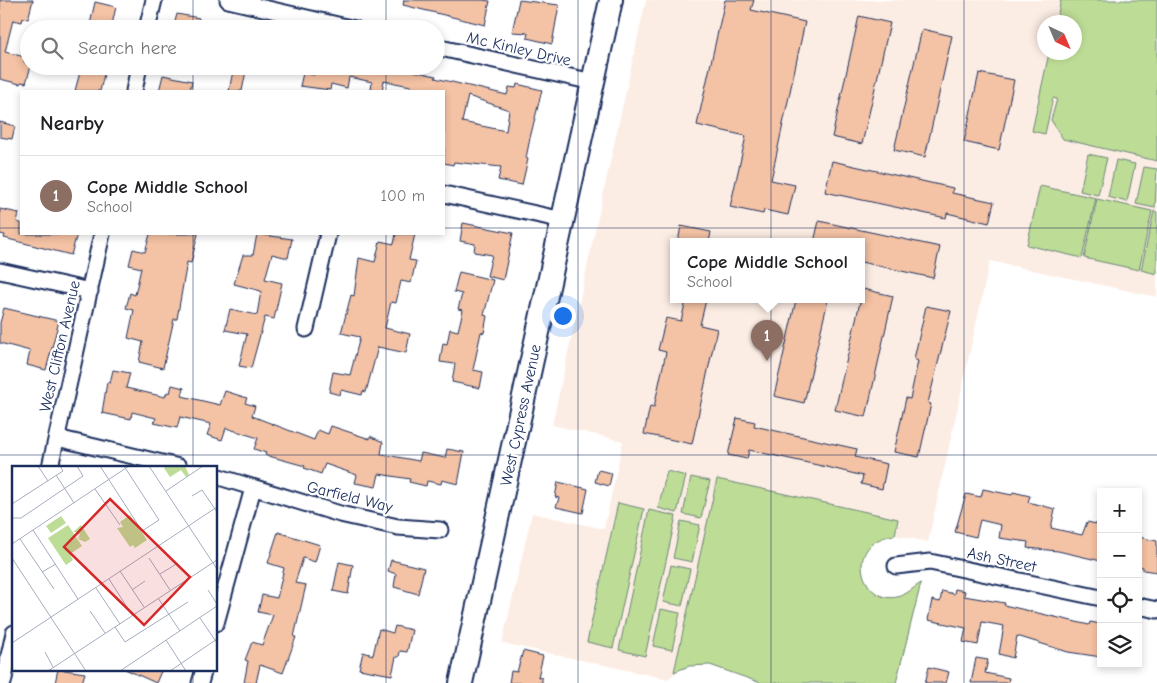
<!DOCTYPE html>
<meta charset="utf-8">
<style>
body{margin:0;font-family:"Comic Neue",sans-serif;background:#f2f2f2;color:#202124}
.controls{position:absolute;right:15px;bottom:15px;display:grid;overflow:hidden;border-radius:0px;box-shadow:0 2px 8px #0003}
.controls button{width:45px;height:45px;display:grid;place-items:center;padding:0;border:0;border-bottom:1px solid #e0e0e0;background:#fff;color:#202124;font:25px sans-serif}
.compass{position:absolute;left:1037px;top:15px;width:45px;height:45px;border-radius:50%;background:#fff;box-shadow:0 2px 8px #0003;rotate:136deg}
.you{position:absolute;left:562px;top:315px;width:18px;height:18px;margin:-12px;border:4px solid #fff;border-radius:50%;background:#1a73e8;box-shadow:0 0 0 8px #1a73e833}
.badge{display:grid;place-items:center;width:32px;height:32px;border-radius:50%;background:#7c3aed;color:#fff;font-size:16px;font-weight:700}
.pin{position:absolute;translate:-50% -41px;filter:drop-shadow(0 1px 2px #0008)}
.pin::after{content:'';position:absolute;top:26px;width:18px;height:15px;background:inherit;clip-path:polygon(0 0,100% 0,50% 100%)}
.popup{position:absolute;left:670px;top:238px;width:195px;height:65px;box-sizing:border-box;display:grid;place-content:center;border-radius:0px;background:#fff;filter:drop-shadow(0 1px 4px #0005);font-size:16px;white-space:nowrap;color:#757577}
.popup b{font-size:19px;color:#202124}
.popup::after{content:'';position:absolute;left:50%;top:100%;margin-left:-10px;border:10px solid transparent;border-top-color:#fff}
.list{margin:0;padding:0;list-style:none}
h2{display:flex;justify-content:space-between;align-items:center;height:65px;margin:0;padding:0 20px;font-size:21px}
h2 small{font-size:16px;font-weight:400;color:#757577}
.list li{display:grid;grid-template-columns:32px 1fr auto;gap:15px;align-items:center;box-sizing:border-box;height:80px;padding:0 20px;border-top:1px solid #e0e0e0}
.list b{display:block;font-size:19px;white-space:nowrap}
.list p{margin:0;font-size:16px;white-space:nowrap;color:#757577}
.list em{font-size:16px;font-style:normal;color:#757577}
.icon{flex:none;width:28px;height:28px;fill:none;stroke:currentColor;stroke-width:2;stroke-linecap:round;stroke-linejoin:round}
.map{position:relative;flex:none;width:1157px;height:683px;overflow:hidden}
.search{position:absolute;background:#fff;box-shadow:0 2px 8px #0003;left:20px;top:20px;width:425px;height:55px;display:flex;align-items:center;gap:12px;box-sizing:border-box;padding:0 18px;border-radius:28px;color:#757577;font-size:19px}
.panel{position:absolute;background:#fff;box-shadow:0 2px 8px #0003;left:20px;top:90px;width:425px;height:145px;border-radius:0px}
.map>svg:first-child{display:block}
.built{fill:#fcede4;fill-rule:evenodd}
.green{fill:#bddc95;stroke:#6c867a}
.building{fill:#f4c2a4;stroke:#1b2f5e;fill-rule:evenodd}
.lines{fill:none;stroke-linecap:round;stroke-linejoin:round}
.street-casing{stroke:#1b2f5e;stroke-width:19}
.secondary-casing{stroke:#1b2f5e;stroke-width:26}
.street{stroke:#fff;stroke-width:15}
.secondary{stroke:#fff;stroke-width:22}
.grid{fill:none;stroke:#1b2f5e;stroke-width:1;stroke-opacity:0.55}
.labels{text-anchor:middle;stroke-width:4.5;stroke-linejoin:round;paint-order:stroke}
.street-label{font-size:16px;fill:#1b2f5e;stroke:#fff}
.inset-road{fill:none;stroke:#a4acbf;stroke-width:1}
.view{fill:#d62828;fill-opacity:0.15;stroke:#d62828;stroke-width:2.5}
.inset-edge{fill:none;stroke:#1b2f5e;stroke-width:2.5}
</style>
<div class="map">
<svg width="1157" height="683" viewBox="0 0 1157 683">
<rect width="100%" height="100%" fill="#fff"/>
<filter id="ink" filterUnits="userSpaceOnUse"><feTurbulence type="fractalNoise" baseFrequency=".02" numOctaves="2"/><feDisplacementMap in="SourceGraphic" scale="10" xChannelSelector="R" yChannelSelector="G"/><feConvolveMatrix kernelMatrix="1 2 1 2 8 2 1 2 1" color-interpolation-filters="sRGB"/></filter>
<g filter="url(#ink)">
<path class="built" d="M646,0H1157V297L990,261L928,542L895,535L882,536L868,547L863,557L862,574L871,589L884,596L898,597L921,583L896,683H761L710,665L689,666L679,670L668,679L502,643L532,513L604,529L623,441L552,425ZM1044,22H1074V52H1044ZM673,242H861V300H673Z"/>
<g class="green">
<polygon points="1061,0 1157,0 1157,161 1063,139 1051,120 1057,99 1053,98 1045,134 1032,131 1049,53 1074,52 1074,22 1056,22"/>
<polygon points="1088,154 1107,158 1098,195 1080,191"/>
<polygon points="1116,160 1135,164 1127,202 1108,197"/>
<polygon points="1144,167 1157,169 1155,208 1136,204"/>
<polygon points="1040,186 1096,198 1082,258 1027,245"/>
<polygon points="1097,199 1152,211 1139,270 1084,258"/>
<polygon points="1154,211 1157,212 1157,274 1141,270"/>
<polygon points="667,471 686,476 677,513 658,508"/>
<polygon points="691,477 710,481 701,518 683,514"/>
<path d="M717,479L898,519L895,535C841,542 862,605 897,597C905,596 914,587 921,583L896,683H761L710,665L689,666L674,672Z"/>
<polygon points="618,503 644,509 613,648 587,642"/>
<polygon points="649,510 676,516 645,656 619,650"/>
<polygon points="681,521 700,525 692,562 673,558"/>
<polygon points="671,565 690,569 682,606 663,602"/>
<polygon points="661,609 680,613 672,650 653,646"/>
</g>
<g class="building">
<polygon points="0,0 33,0 28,19 23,18 22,22 13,20 5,52 25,57 24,62 31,66 26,83 21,82 20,84 0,79"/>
<polygon points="404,0 482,0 490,1 485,25 403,5"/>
<polygon points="519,0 559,5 552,44 527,38 528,33 512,32"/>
<polygon points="725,0 754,0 751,10 805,22 771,180 795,185 788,215 764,210 763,214 730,207 746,136 697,125"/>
<polygon points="95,2 116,7 111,29 89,29"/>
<polygon points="177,14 199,18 197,29 173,29"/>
<polygon points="859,16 890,23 862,144 832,137"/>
<polygon points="922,29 952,36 925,157 894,150"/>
<polygon points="89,66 106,66 100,91 75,91 81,68 88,70"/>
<polygon points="234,66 247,66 242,91 229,91"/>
<path d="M316,66H405L404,69L436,76L435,78L507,95L509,87L516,88L517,84L542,90L530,138L526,158L528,159L522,185L498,180L501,167L454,162L453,165L444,163V91H410L411,86L384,81L382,91H378L371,90L372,82L349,77L347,88L331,84L330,90L300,86L303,73L314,75ZM468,96L509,110L506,131L462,122Z"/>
<polygon points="979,73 1014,80 999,150 964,142"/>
<polygon points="163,75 192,81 190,91 159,91"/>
<polygon points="0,122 15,126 12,139 0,137"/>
<polygon points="832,161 953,188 952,193 994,202 989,223 947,213 946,218 825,192"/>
<polygon points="0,209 19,213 17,222 21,223 21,234 77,234 71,255 4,238 5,235 0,234"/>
<polygon points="819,221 940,247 933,278 861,262 861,242 814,242"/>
<polygon points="463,223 513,233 503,280 487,276 492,255 474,252 475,244 460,241"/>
<polygon points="681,226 711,232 709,242 678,242"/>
<polygon points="150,234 198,234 191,263 187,262 177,319 174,319 163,368 139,362 143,342 128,338 134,310 126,308 130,293 135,295 141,268 129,265 133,249 145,252"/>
<polygon points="257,234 292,239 288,258 272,254 265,279 282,283 274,319 265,317 251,368 239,366 247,334 225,330 230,309 257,315 261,291 234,284 243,255 253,255"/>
<polygon points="396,234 415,234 409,260 416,261 411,283 401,281 396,303 391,302 385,328 410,334 406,353 378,347 366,392 363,391 362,395 341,390 340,395 329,392 333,372 350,375 360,337 341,333 351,295 354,296 359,258 375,262 380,241 394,244"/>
<polygon points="459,272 493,280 484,315 487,316 484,333 481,332 473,370 483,372 480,388 452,382 455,364 440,362 443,343 447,344 450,329 458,331 463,310 458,309 462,294 454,292"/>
<polygon points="863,289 893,296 866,417 835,410"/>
<polygon points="686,300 706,300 700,325 717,329 692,444 644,434 650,406 654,407 666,352 658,350 666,318 681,321"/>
<polygon points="796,300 828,300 804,403 774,396"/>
<polygon points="926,306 951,311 928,403 931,404 919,457 894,452 906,398 910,399 918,361 914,359"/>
<polygon points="4,308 59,321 46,370 27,365 30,351 0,343 0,323"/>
<polygon points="113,370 130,373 126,388 165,397 167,392 170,393 172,385 184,388 182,396 220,405 225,391 247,398 245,403 255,406 252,416 314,440 318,430 328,434 331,426 370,439 370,436 383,442 381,454 419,461 421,453 445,458 447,449 464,452 458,484 442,480 441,484 427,481 426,486 409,482 410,479 379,474 376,487 355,483 357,475 325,464 321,474 304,468 305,466 265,455 266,453 254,449 258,438 226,428 222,440 207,435 211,424 180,417 177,428 154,423 156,418 132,412 131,419 102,413 107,382 110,383"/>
<polygon points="737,418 755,422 754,426 857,449 855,457 887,464 882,489 861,484 863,476 831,468 749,450 747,459 728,455"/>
<polygon points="598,470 612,473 609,486 595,482"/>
<polygon points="558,482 588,489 583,513 556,507 559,498 555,497"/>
<polygon points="983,489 1012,495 1013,492 1030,496 1028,502 1055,509 1051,528 1082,535 1087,522 1101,525 1101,561 1058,551 1027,548 1028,542 999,538 1001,525 980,520 976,537 955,532 966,494 981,497"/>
<polygon points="278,532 320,545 315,562 303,558 295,583 306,585 294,637 296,637 283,673 260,665 256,683 244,683 248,661 245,660 252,642 262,645 273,615 258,612 262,595 277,598 284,568 268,563"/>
<polygon points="1138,537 1157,541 1157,572 1143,570 1143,567 1138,566"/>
<polygon points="391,560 424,568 418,594 394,587 396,574 388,571"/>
<polygon points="339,562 353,565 348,594 333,591"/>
<polygon points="955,589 965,591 964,596 1005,603 1004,605 1089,625 1090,622 1101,624 1101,657 1068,652 1017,636 1013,658 999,654 1004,626 982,622 978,645 963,642 966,628 928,620 932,600 940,602 942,591 954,594"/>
<polygon points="395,626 412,630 407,652 400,651 399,657 396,657 392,675 359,669 363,652 373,655 379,629 393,633"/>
<polygon points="523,651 543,656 538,677 542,678 542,683 509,683 511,671 517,672"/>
<polygon points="976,658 988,660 985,673 1009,678 1008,683 971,683"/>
<polygon points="929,667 949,672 946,683 925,683"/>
<polygon points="58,669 85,673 82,683 55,683"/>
<polygon points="125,669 162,669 156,683"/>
</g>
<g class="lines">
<g class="street-casing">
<g id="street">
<polyline points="228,0 355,29"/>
<polyline points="147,29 154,0"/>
<polyline points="436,47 593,82"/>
<polyline points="134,91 139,66"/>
<polyline points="444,194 563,220"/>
<polyline points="0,271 90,291"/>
<polyline points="306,329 328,234"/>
<polyline points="57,438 179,467"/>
<polyline points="50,467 102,234"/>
<polyline points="216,476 340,514 398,527 440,530"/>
<polyline points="896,566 930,562 1101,598"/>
<polyline points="1138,606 1157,610"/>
<polyline points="216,623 253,488"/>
<polyline points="3,683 14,633"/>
<polyline points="200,683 204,669"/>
</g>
</g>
<g class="secondary-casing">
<polyline id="secondary" points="461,683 611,0"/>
</g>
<use href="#street" class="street"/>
<use href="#secondary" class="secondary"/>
</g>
</g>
<path class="grid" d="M193,0V29M386,0V29M578,0V683M771,0V683M964,0V683M193,66V91M386,66V91M0,228H21M444,228H1157M193,234V467M386,234V683M0,455H1157M193,669V683"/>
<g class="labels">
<g class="street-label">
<text transform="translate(519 48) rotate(13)" y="6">Mc Kinley Drive</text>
<text transform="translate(59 346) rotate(-77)" y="6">West Clifton Avenue</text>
<text transform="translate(520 415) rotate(-78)" y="6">West Cypress Avenue</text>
<text transform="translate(350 496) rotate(14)" y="6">Garfield Way</text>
<text transform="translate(1002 559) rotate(12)" y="6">Ash Street</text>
</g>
</g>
<g transform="translate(12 466)">
<rect width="205" height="205" fill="#fff"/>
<path d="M154,0H173L177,9L174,11L169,4L158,11L152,2ZM118,49L135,74L123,82L121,79L118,81L105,62L111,61L108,56ZM49,50L54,57L39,67L34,60ZM56,59L70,80L58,88L61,94L54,99L36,72ZM69,59L78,73L73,76L66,73L69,71L66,72L68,68L63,69L66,66H61Z" fill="#bddc95"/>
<path class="inset-road" d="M26,0L36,15M88,0L130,65L147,54L112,0M137,0L205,103M44,9L62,37M83,23L108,59M154,25L191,0M180,30L190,24L205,46M0,38L51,5L48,0M0,52H9L71,10L65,0M21,64L66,133M8,73L42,123M0,78L117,0M0,92L74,205M137,92L158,124M108,105L132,141M30,106L44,98M148,108L166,97M97,113L120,149M84,122L108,158M120,124L133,115M196,124L205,138M146,132L168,165M78,145L93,167M188,152L205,177M103,161L113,176L176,136M154,174L174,205M0,177L205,41M33,186L41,201M36,205L205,94M108,205L205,140M158,205L205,173"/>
<path class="view" d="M98,33L178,111L132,159L52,81Z"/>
<rect width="205" height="205" class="inset-edge"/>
</g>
</svg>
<div class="controls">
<button>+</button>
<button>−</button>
<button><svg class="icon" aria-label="locate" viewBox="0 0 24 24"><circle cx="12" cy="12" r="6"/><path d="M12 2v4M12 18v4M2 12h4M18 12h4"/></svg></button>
<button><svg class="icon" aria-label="layers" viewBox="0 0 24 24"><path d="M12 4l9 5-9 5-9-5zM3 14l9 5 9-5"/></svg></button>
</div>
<svg class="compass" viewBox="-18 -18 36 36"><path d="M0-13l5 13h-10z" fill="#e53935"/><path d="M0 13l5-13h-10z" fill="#757577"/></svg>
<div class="you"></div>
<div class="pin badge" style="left:767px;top:361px;background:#8d6e63">1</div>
<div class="popup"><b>Cope Middle School</b>School</div>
<div class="search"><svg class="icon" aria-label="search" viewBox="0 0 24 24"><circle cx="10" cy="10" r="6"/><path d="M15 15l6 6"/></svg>Search here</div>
<section class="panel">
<h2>Nearby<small></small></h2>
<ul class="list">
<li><span class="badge" style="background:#8d6e63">1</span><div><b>Cope Middle School</b><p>School</p></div><em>100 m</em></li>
</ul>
</section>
</div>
